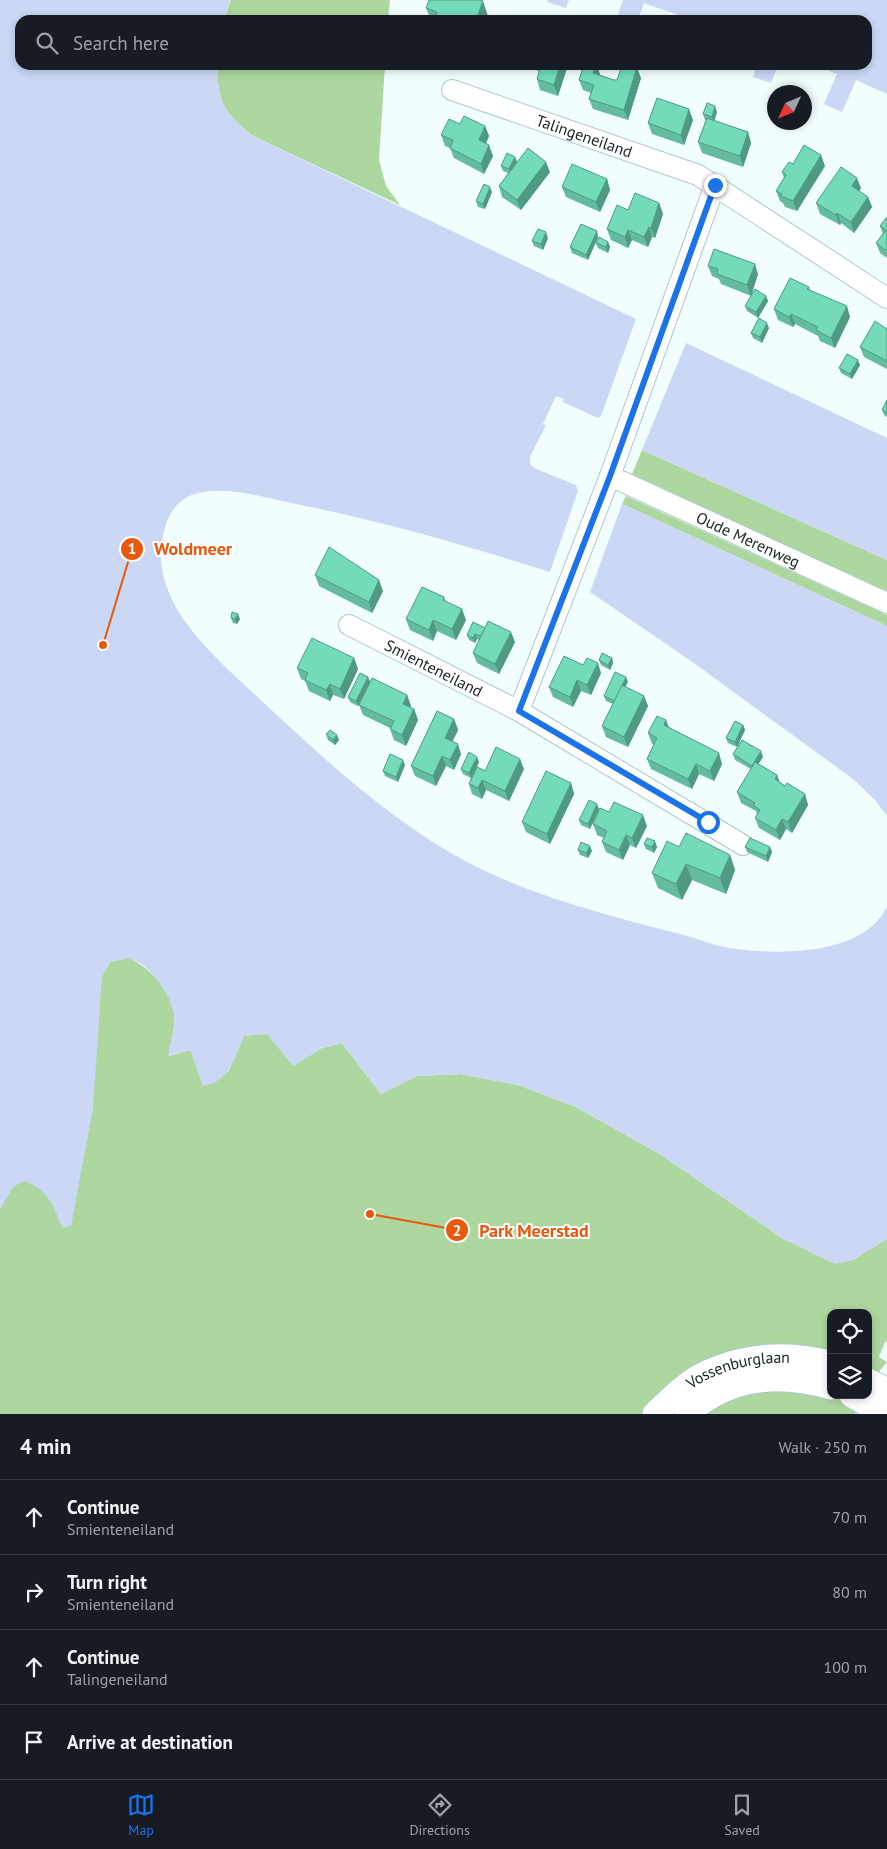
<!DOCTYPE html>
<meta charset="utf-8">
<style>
body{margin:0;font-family:"PT Sans",sans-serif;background:#20242c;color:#f1f3f6}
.controls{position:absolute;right:15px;bottom:15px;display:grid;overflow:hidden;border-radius:10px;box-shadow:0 2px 8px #0003}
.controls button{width:45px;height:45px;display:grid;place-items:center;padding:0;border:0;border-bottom:1px solid #363941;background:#171b24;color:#f1f3f6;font:25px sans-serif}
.compass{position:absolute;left:767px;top:85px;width:45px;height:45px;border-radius:50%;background:#171b24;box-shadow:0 2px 8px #0003;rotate:226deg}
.stop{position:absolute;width:15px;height:15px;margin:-11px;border:4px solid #1a73e8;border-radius:50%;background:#fff}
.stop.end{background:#1a73e8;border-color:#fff;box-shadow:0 1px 5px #0008}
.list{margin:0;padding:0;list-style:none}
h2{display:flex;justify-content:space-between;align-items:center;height:65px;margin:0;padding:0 20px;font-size:21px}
h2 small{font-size:16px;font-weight:400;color:#9ea1a6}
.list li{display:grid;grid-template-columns:32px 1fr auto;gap:15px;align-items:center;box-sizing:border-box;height:75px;padding:0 20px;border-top:1px solid #363941}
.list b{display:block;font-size:19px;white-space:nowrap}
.list p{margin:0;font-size:16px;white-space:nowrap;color:#9ea1a6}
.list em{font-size:16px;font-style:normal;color:#9ea1a6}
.icon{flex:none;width:28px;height:28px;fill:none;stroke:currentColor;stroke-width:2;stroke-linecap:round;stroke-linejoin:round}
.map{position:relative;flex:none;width:887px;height:1414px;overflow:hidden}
.search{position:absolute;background:#171b24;box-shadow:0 2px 8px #0003;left:15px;right:15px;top:15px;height:55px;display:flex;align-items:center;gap:12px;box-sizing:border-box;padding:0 18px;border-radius:15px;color:#9ea1a6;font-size:19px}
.sheet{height:365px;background:#171b24}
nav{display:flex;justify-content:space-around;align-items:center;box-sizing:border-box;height:70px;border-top:1px solid #363941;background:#171b24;font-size:14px;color:#9ea1a6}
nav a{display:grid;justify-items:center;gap:2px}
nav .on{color:#1a73e8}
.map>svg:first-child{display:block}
.green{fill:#add79f}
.water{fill:#cad7f5}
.pier{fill:#f2fdfe}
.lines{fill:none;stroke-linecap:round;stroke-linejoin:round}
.minor-casing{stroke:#adc9cc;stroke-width:22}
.tertiary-casing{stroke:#adc9cc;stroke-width:27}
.minor{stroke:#fff;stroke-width:20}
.tertiary{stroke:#fff;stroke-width:25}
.wall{fill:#63bca0}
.shaded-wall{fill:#509982}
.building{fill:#73dbba;stroke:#509982}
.route{stroke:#1a73e8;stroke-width:6}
.labels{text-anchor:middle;stroke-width:4;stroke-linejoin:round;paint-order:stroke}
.street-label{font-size:16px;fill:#172223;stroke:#fff}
.leader{fill:none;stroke:#e8590c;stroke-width:2}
.callout-dot{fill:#e8590c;stroke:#fff;stroke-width:2}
.mark-label{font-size:15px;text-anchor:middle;font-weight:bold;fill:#fff}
.callout-label{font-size:18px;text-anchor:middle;font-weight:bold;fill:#e8590c;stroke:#fff;stroke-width:4;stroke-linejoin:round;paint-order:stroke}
</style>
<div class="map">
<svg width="887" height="1414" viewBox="0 0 887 1414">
<rect width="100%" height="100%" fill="#f2fdfe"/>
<g class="green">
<polygon points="231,0 390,0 388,20 224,20"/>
<path d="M218,65H385L379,160L386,186L400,205L253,136C225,114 216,101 218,65Z"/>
<polygon points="642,450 887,560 887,593 632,474"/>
<polygon points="626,496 887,615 887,626 622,504"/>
<path d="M129,958C150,968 170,989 174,1013C176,1028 170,1042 169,1056L190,1050L228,1072L244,1036L267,1033L294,1065L322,1048L342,1043L381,1094L417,1076L461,1074L518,1085L574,1106L658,1153L785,1240L851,1261L887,1239V1342H885L879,1357L887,1362L877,1374L868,1368V1313H831V1354L646,1414H0V994L99,1004L102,976L110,962Z"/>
<polygon points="789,1384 836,1395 859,1407 855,1414 699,1414 722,1399"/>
</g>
<g class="water">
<path d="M0,0H231L224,20H20V65H218C216,101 225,114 253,136L636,319L601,416L598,418L563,402L557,403L530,457V464L534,468L576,485L578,491L550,572C464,545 379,520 291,503C262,497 227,486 198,493C170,500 163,526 161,551C159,574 171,601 184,620C205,650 236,677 263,702C325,760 393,823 469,863C538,899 616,917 691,937C705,942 721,947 736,949C782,955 865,955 887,906V1239L851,1261L835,1264L785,1240L658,1153L574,1106L518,1085L461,1074L417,1076L381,1094L342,1043L322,1048L293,1066L267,1034L244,1036C234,1058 230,1082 203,1086L190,1050L168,1056C171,1042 176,1027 174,1014C171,995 149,962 129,959C124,958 116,961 110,962L102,976L93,1109L71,1226L62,1228C54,1206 47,1189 24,1181L13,1187L0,1210Z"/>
<polygon points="548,0 569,0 566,8 547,2"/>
<polygon points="623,0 887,0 887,94 856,80 842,112 824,104 837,74 814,65 867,65 867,20 692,20 644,3 638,20 616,20"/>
<polygon points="757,65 778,65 771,83 753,77"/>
<polygon points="686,343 887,438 887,560 642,450"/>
<polygon points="622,504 887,626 887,816 875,800 853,779 691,661 590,592"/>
</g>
<polygon class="pier" points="556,396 564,399 548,427 543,424"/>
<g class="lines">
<g class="minor-casing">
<g id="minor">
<path id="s1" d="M452,90L698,175L887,298"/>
<path id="s2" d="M610,476L887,603"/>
<path id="s3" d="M349,625L519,711L743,845"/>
<polyline points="519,711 610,476 715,185"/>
</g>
</g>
<g class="tertiary-casing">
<g id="tertiary">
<polyline points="868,1381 887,1391"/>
<polyline points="852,1395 886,1414"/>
<path id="s4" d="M655,1414C671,1399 687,1382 707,1373C746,1355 790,1352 831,1364"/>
<path d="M687,1414C728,1376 779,1372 831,1387"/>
</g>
</g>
<use href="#minor" class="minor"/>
<use href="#tertiary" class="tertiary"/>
</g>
<g class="wall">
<polygon points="426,8 488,16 487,20 431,20"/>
<polygon points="531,65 568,65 558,96 540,90 537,79 539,71 532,69"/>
<polygon points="584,65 597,65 600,75 614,80 641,78 628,120 593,109 589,99 591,93 583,90 579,80"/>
<polygon points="717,112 714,121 748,132 751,143 743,167 702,153 698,142 706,120 705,120 703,114"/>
<polygon points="693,120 684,145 652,134 648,123"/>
<polygon points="460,124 485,126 489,136 486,144 493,156 484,174 454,158 450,148 445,146 441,135"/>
<polygon points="515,157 517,162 550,172 521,210 502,197 499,186 508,173 503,171 501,166"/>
<polygon points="793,164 825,166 797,211 785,207 783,203 780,201 776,191 784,178 782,172"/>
<polygon points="607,179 610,190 600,212 566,197 562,187"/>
<polygon points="861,188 859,191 868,197 872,207 854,233 841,223 840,225 820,214 816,203"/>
<polygon points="492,192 485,209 478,207 476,201"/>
<polygon points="659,203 663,214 655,238 652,237 648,247 632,240 628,248 611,240 607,229 628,210"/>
<polygon points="887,217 887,258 880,253 876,243 883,234 880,226"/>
<polygon points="597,231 598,237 588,260 572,253 570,247"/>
<polygon points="548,238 543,250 534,246 532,241"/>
<polygon points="608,242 610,247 608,253 598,248 596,243"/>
<polygon points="708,266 758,274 751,296 721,284 719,279 712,276"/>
<polygon points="809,287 810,290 850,317 835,348 820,341 818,336 795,324 793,327 778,320 774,309"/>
<polygon points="766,296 768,301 758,318 747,311 745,306"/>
<polygon points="769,328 762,343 753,338 751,333"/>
<polygon points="887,329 887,369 864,357 860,347"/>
<polygon points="860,365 852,379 841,373 839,368"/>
<polygon points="887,400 887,417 884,415 882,410"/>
<polygon points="315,575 383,591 372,613 319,586"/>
<polygon points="444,597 446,602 466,620 456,640 437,631 433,641 410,630 406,619"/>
<polygon points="231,618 240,619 237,624 233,623"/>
<polygon points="473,622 515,642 499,674 477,663 473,653 479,640 477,639 475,643 469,640 467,635"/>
<polygon points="354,658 358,669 344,699 333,695 330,701 309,691 305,681 301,679 297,668"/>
<polygon points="612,658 613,663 610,670 601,665 599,660"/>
<polygon points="583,665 601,673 591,695 581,691 573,707 553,697 549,687"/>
<polygon points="368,677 370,682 358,706 350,702 348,697"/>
<polygon points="628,682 625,687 644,696 648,706 628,747 606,737 602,726 613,704 606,701 604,696"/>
<polygon points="407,695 411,706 410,707 414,709 418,720 406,746 394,740 390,729 390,728 363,715 359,705"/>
<polygon points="454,719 458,730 452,742 461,754 454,770 446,766 436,786 415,776 411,766"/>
<polygon points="666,720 669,728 722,764 714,781 699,774 692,789 651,769 647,759 654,744 652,744 648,733"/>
<polygon points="743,725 745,730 737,747 728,743 726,738"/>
<polygon points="326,734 339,740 335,745 328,740"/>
<polygon points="733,754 763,757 758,764 777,775 780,783 785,786 805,794 808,805 792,833 786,829 780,840 759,828 755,818 757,815 756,811 741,803 737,792 751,769 735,760"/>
<polygon points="479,762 477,767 485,771 524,769 509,801 486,790 482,799 472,794 469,784 471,778 463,774 461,769"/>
<polygon points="405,765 398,782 385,776 383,771"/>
<polygon points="571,783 574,794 550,844 526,832 522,822"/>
<polygon points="599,809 590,829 581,825 579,820"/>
<polygon points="609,812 647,826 636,848 630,845 623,860 606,852 602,842 604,838 597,835 593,824"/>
<polygon points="644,844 657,847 654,853 646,849"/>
<polygon points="679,847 730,855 735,870 726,894 692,880 682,900 658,888 652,873"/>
<polygon points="745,847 770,847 772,852 768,862 747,852"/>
<polygon points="578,850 592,851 588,858 580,855"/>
</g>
<g class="shaded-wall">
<polygon points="483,1 488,16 487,20 476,20"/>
<polygon points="560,65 568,65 558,96 554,85"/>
<polygon points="596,65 597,65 600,74 597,83 593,73"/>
<polygon points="637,67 641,78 628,120 624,110"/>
<polygon points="715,106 717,112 714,122 712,117"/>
<polygon points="689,109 693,120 684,145 681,135"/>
<polygon points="485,126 489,136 482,151 479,140"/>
<polygon points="748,132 751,143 743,167 740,156"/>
<polygon points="489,145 493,156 484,174 481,164"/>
<polygon points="821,155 825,166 797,211 793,201"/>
<polygon points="515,157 517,162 511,175 509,169"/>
<polygon points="546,162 550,172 521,210 517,200"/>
<polygon points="857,178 861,188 856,197 852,186"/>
<polygon points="607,179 610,190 600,212 596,202"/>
<polygon points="490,187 492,192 485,209 483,204"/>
<polygon points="868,197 872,207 854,233 851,222"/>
<polygon points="659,203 663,214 655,238 651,228"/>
<polygon points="837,213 841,223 840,225 836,215"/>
<polygon points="649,227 652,237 648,247 644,237"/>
<polygon points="628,230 632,240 628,248 625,237"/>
<polygon points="597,231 598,237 588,260 586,255"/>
<polygon points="546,232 548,238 543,250 541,244"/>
<polygon points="608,242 610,247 608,253 606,247"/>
<polygon points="755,264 758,274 751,296 747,285"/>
<polygon points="766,296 768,301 758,318 756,312"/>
<polygon points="847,306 850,317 835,348 831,338"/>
<polygon points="791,314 795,324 793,327 789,317"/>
<polygon points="767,323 769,328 762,343 760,337"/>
<polygon points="858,360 860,365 852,379 850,374"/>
<polygon points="379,580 383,591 372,613 369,602"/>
<polygon points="462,609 466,620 456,640 452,629"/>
<polygon points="238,614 240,619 237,624 235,619"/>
<polygon points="433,620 437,631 433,641 429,630"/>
<polygon points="511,632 515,642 499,674 495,664"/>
<polygon points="475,634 477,639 475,643 473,638"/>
<polygon points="354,658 358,669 344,699 340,689"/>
<polygon points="612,658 613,663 610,670 608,665"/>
<polygon points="598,663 601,673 591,695 587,685"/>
<polygon points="368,677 370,682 358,706 356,701"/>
<polygon points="626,677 628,682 623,691 620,688"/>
<polygon points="577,680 581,691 573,707 570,697"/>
<polygon points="330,684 333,695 330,701 326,690"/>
<polygon points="407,695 411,706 407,714 403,704"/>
<polygon points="644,696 648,706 628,747 624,737"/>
<polygon points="414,709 418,720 406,746 402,735"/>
<polygon points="454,719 458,730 449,749 445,738"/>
<polygon points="666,720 670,731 664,725"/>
<polygon points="743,725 745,730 737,747 735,742"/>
<polygon points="337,735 339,740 335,745 333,740"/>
<polygon points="458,744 461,754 454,770 450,760"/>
<polygon points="761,751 763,757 754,771 752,766"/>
<polygon points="719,753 722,764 714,781 710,771"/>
<polygon points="442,756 446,766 436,786 433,776"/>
<polygon points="477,757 479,762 471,778 469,773"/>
<polygon points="520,759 524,769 509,801 505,791"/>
<polygon points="403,760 405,765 398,782 396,777"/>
<polygon points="696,764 699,774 692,789 688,779"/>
<polygon points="777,775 781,786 775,779"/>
<polygon points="482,780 486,790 482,799 478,788"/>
<polygon points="571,783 574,794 550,844 547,834"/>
<polygon points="805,794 808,805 792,833 788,822"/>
<polygon points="597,804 599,809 590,829 588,824"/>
<polygon points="643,815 647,826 636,848 632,838"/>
<polygon points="782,819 786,829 780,840 776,830"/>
<polygon points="626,835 630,845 623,860 619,850"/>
<polygon points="655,841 657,847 654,853 652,847"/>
<polygon points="590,846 592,851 588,858 586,853"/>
<polygon points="770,847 772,852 768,862 766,856"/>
<polygon points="730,855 735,870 726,894 720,878"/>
<polygon points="686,864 692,880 682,900 676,884"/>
</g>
<g class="building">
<polygon points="429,0 480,0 483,1 476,20 434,20 437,12 426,8"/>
<polygon points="541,65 560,65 554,85 537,79"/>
<polygon points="584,65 596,65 593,73 614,80 617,80 622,65 631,65 637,67 624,110 589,99 594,85 579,80"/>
<polygon points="657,98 689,109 681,135 648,123"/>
<polygon points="707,103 715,106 712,117 703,114"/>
<polygon points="464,116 485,126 479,140 489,145 481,164 450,148 453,140 441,135 449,119 460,124"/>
<polygon points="707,118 748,132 740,156 698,142"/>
<polygon points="804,145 821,155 793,201 781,196 782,194 776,191 786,175 782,172 789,162 793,164"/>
<polygon points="528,148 546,162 517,200 499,186"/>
<polygon points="507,153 515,157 509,169 501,166"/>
<polygon points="572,164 607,179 596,202 562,187"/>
<polygon points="841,167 857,178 852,186 868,197 851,222 837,213 836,215 816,203"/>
<polygon points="484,184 490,187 483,204 476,201"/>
<polygon points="635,193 659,203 651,228 649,227 644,237 628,230 625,237 607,229 617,205 628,210"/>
<polygon points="887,217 887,248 885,250 876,243 886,230 880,226"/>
<polygon points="581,224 597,231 586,255 570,247"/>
<polygon points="538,229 546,232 541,244 532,241"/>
<polygon points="599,237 608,242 606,247 596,243"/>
<polygon points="714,249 755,264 747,285 717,274 718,269 708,266"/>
<polygon points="790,278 809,287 807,289 847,306 831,338 816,330 818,327 791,314 789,317 774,309"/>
<polygon points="755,289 766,296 756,312 745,306"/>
<polygon points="759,318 767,323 760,337 751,333"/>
<polygon points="875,321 887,329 887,361 860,347"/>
<polygon points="847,354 858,360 850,374 839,368"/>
<polygon points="887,400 887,413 882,410"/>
<polygon points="329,547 379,580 369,602 315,575"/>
<polygon points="422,587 444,597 443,600 462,609 452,629 433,620 429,630 406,619"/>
<polygon points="232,612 238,614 235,619 231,618"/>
<polygon points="488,621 511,632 495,664 473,653"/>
<polygon points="473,622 485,628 481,636 475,634 473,638 467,635"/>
<polygon points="312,638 354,658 340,689 330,684 326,690 305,680 308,673 297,668"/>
<polygon points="602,653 612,658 608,665 599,660"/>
<polygon points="564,656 583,665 587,658 598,663 587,685 577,680 570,697 549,687"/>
<polygon points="615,672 626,677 615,701 604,696"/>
<polygon points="360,673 368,677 356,701 348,697"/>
<polygon points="372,678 407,695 403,704 414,709 402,735 390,729 394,721 359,705"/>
<polygon points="622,685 644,696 624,737 602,726"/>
<polygon points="437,711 454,719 445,738 458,744 450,760 442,756 433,776 411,766"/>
<polygon points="657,716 666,720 664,725 719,753 710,771 696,764 688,779 647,759 657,738 648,733"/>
<polygon points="735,721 743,725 735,742 726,738"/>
<polygon points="330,730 337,735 333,740 326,734"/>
<polygon points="742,740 761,751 752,766 733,754"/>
<polygon points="496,747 520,759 505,791 482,780 478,788 469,784 477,767 485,771"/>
<polygon points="469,752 477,757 469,773 461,769"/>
<polygon points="390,754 403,760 396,777 383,771"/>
<polygon points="755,762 777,775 775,779 785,786 787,783 805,794 788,822 782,819 776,830 755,818 760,810 753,805 755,803 737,792"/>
<polygon points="546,771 571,783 547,834 522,822"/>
<polygon points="589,800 597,804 588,824 579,820"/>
<polygon points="614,802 643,815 632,838 626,835 619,850 602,842 607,831 593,824 600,808 609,812"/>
<polygon points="686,833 730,855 720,878 686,864 676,884 652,873 667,841 679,847"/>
<polygon points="647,838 655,841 652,847 644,844"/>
<polygon points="750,838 770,847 766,856 745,847"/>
<polygon points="581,842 590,846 586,853 578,850"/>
</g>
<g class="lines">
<polyline class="route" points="708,822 519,711 610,476 715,185"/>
</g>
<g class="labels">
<g class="street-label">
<text dy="6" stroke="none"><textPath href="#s1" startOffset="140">Talingeneiland</textPath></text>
<text dy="6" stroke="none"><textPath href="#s2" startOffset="152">Oude Merenweg</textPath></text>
<text dy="6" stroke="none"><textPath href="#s3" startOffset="95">Smienteneiland</textPath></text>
<text dy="6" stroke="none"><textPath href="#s4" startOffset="98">Vossenburglaan</textPath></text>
</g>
</g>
<path class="leader" d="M103 645L132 549M370 1214L457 1230"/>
<g class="callout-dot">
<circle cx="103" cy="645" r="5"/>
<circle cx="370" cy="1214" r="5"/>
<circle cx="132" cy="549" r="12"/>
<circle cx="457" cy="1230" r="12"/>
</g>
<g class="mark-label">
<text x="132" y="554">1</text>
<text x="457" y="1236">2</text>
</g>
<g class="callout-label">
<text x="193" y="555">Woldmeer</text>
<text x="534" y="1237">Park Meerstad</text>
</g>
</svg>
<div class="controls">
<button><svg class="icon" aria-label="locate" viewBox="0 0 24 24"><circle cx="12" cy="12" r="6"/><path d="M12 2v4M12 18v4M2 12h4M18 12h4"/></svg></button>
<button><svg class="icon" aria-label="layers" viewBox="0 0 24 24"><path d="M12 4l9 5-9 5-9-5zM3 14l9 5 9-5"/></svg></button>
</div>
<svg class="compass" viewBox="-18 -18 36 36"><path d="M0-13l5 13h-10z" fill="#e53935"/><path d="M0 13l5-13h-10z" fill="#9ea1a6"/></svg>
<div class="stop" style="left:708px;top:822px"></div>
<div class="stop end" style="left:715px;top:185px"></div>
<div class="search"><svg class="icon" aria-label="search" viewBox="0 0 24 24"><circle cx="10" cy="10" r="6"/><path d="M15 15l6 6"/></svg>Search here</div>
</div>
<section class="sheet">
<h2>4 min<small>Walk · 250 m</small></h2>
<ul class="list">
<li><svg class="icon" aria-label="ahead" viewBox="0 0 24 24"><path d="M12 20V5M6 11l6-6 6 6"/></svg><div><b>Continue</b><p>Smienteneiland</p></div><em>70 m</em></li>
<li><svg class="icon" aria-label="right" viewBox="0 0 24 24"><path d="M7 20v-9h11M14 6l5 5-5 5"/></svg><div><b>Turn right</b><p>Smienteneiland</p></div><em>80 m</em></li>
<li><svg class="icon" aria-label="ahead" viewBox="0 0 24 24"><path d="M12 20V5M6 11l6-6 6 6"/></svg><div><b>Continue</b><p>Talingeneiland</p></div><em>100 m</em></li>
<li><svg class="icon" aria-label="arrive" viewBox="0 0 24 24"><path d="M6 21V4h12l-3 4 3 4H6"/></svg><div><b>Arrive at destination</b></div></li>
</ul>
</section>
<nav>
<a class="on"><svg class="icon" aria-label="map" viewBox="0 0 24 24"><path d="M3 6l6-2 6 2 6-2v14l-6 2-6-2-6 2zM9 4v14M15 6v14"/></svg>Map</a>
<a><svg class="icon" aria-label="directions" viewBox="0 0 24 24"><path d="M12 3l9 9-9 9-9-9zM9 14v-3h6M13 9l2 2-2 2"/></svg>Directions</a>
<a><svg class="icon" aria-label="saved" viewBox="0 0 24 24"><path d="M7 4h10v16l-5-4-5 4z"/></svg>Saved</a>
</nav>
